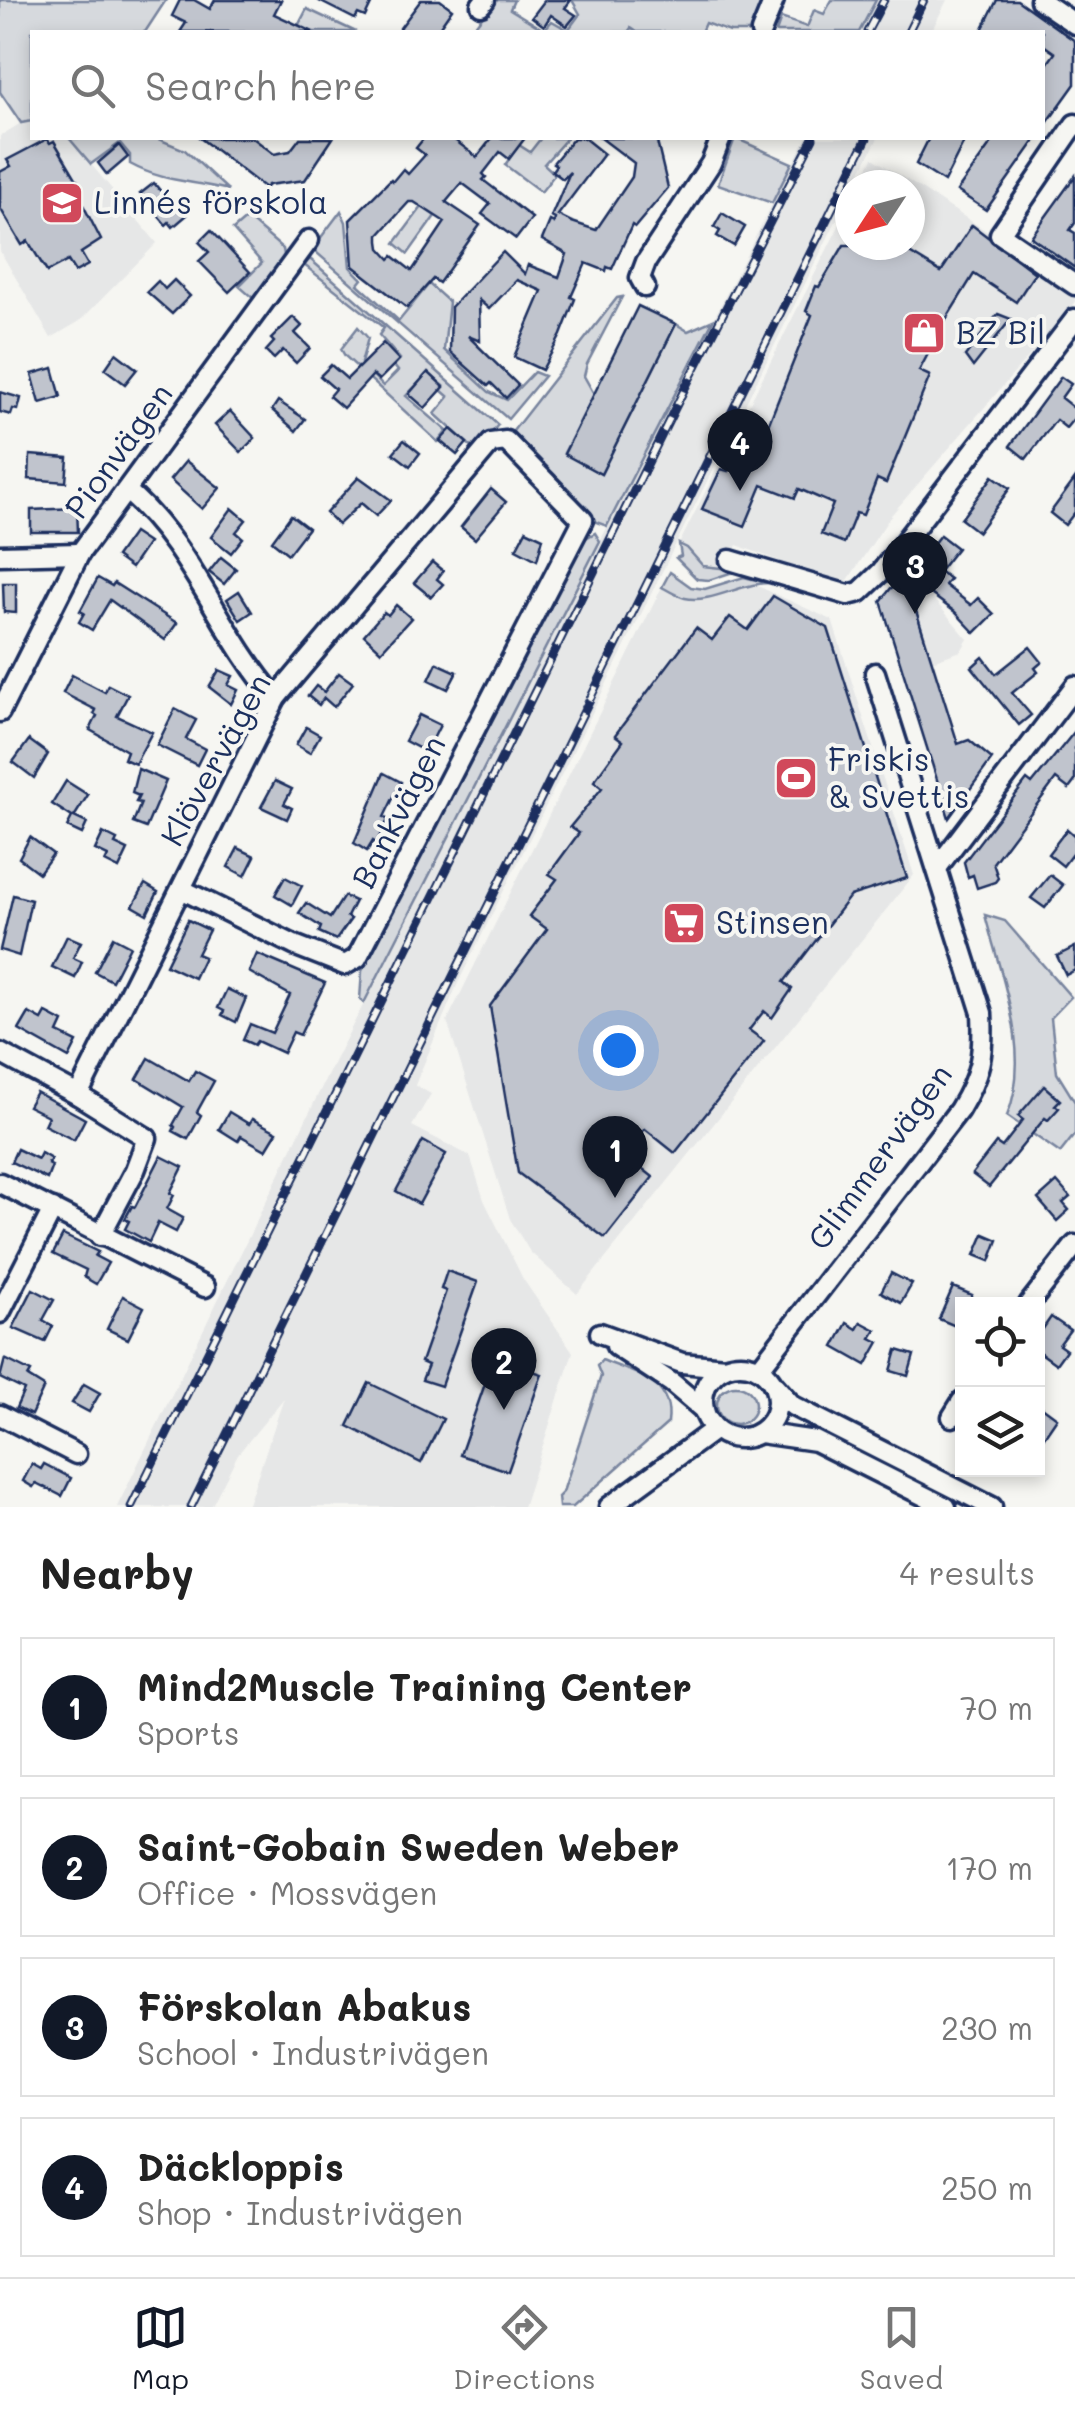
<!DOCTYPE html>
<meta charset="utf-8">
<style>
body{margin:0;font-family:Mali,sans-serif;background:#f2f2f2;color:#222}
.controls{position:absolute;right:30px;bottom:30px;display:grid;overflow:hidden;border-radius:0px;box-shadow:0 5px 15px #0003}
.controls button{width:90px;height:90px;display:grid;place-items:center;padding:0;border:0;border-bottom:2px solid #e0e0e0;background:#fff;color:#222;font:50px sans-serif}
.compass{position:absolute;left:835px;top:170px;width:90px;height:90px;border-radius:50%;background:#fff;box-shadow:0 5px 15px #0003;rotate:234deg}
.you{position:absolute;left:618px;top:1050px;width:35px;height:35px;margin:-25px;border:8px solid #fff;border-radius:50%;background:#1a73e8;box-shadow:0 0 0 15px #1a73e833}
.badge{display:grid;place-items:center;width:65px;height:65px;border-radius:50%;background:#111827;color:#fff;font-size:32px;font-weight:700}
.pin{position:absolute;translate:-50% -82px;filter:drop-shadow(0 2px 5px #0008)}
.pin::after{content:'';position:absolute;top:52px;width:35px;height:30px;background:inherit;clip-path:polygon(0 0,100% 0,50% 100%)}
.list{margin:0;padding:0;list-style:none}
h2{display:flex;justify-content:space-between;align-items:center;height:130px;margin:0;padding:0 40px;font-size:42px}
h2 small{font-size:32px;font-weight:400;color:#767676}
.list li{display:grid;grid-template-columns:65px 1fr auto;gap:30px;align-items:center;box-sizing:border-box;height:140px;margin:0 20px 20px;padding:0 20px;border:2px solid #e0e0e0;border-radius:0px}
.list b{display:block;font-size:38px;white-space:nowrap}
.list p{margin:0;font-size:32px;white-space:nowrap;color:#767676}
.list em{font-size:32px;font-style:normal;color:#767676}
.icon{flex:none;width:55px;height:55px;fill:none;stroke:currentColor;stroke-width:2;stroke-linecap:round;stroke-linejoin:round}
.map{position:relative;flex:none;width:1075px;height:1507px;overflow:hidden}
.search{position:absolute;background:#fff;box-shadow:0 5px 15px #0003;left:30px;right:30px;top:30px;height:110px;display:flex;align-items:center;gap:25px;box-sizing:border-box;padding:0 35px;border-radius:0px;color:#767676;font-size:38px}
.sheet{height:770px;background:#fff}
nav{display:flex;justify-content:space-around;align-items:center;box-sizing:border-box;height:140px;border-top:2px solid #e0e0e0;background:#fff;font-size:28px;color:#767676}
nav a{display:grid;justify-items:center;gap:5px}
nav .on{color:#111827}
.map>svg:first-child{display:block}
.built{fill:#e6e7e7}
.green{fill:#d6d9dd;stroke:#78849e;stroke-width:2.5}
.building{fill:#c0c4cd;stroke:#1b2f5e;stroke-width:2.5;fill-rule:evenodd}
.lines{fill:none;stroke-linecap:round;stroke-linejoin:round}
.minor-casing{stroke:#1b2f5e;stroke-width:25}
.minor{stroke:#f6f6f2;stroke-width:18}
.rail-casing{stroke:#1b2f5e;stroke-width:9}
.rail{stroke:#f6f6f2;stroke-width:5;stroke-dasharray:15;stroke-linecap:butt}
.labels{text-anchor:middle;stroke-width:8;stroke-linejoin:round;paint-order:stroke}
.poi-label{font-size:32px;fill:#1b2f5e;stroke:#f6f6f2;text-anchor:start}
.street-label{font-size:32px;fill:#1b2f5e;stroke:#f6f6f2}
</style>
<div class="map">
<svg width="1075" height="1507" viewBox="0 0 1075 1507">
<rect width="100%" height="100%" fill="#f6f6f2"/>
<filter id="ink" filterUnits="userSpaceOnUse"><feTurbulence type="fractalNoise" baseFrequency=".01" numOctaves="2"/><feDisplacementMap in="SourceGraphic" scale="20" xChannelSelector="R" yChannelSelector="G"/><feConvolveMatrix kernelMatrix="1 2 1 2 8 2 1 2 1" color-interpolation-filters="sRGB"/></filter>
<g filter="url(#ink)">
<g class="built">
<polygon points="876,0 947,0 931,32 859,32"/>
<polygon points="32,121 32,138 69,138 157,243 80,321 51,338 0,251 0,136 21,123"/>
<polygon points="806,138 878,138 854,185 850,185 850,193 457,985 415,1085 431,1094 412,1126 470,1156 484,1200 523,1279 573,1352 523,1507 247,1507 284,1398 238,1454 211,1507 117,1507 334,1062"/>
<polygon points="873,158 1075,288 1075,303 892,514 844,586 737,545 727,567 703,567 687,548 679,544 850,204 850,245 910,245 910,185 859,185"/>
<polygon points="915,578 968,639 961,651 903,671 881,601 891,588"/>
<polygon points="751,583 832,620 914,875 577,1294 530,1252 510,1219 447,1021 662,587 686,598 705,599"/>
</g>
<g class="green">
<polygon points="0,0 166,0 145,32 32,32 32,121 21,123 0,92"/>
<polygon points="495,0 514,0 510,9 544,30 552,21 568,30 580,14 572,0 765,0 752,32 730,32 705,23 701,32 637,32 631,28 628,32 470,32"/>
<polygon points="832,0 876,0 859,32 776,32 781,18 807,27 814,10 824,14"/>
<polygon points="307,9 356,32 312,32 305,29 302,32 298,26"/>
<path d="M69,138H156L185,150L228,190C192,180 165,183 130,164V155L120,143L91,164Z"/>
<polygon points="541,138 567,138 544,164 555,174 541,192 505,165 519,145 530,152"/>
<polygon points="735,138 792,163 772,203 718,184"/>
<polygon points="422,207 435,216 408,254 395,243"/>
<polygon points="341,211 346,222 350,267 362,279 358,284 399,321 429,284 449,302 444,350 489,392 507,400 534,372 544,376 508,419 317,253 316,244"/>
<polygon points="247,218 283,249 285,261 255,300 239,286 262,263 233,230"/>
<polygon points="310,259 498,425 476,451 435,414 449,397 441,390 444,386 428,373 406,396 447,431 438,442 345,356 341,349 358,327 368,338 361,363 383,386 398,371 394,366 400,359 379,335 384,328 304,265"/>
<polygon points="622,297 587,364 584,376 594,394 564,453 601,474 676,324 688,331 713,320 607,526 596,522 515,439 513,431 617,298"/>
<polygon points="595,533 600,541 364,1003 360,999 362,971 584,539"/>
<polygon points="679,544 687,548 703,566 739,570 709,580 697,579 676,558 681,556"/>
<path d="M670,572L691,587L705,589L744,577L768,583C741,583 710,604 685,598C677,596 669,591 662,587Z"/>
<path d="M985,915L1005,921L1071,997L1051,1018L1057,1073L1075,1102V1134L1060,1153L1007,1116C1033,1054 1001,977 985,915Z"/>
<path d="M602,1360C633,1373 674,1380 668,1423L573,1507H559L558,1497L563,1492L601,1376L597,1366Z"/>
<circle cx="736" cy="1405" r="19"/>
</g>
<g class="building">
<polygon points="180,0 194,0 210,9 215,0 281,0 274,14 313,32 180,32 186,23 172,16"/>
<polygon points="317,0 373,0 365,17 358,14 355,19"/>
<polygon points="421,0 440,0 452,9 436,32 397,32"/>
<polygon points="545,0 571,0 565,8 576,15 567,26 551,15 544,26 532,17"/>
<polygon points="997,0 1017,0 1075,41 1075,84 1042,130 1042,71 1055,53 1042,44 1042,32 981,32"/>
<polygon points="200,138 253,138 274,154 290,151 300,138 333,138 305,180 268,185 265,188"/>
<path d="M424,138H452L477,157L492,138H525L509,159L500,152L483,174L486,177L483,180L532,218L516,239L482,214L490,204L462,183L446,202L480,225L439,283L433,279L407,308L353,266L350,220L391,179L393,181L403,169L408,174L425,155L416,148ZM409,202H414L445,222L412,271L393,256L390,259L380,248L379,241V235Z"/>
<polygon points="574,138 584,138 604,154 558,215 572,222 596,230 632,177 634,163 601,138 651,138 657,142 668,188 635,227 632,225 612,269 607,267 606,271 586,263 571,297 575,299 561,335 542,370 514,357 542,291 517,280 489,309 479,300 480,341 468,336 518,385 506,398 491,383 488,386 450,352 451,307 503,252 525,274 528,265 559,277 567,254 542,240 550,221 554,223 555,219 551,217 570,172 563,179 552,171 556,165 553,163"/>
<polygon points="929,138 966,138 944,182 916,164"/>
<polygon points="995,138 1037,138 986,210 957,191"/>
<polygon points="47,139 50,143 54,141 80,185 75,189 101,240 81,253 88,265 75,272 68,261 47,272 28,241 22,245 0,208 0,172 11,166 7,160"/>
<polygon points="119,145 128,157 107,175 98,163"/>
<polygon points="1075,176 1075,223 1070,230 1075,233 1075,268 1031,237"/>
<polygon points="154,183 172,205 176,202 187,215 173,227 169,222 166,225 140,194"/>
<polygon points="722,213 745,227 734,246 717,236 720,231 714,227"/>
<polygon points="972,225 1035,273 1016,302 974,274 927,350 929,352 919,371 930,376 886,483 877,479 863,515 856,513 844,543 821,534 833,504 799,489 795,498 762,485 745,526 702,509 721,469 728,471 746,427 765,433 812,315 806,311 816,286 819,287 844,245 896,245 941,272"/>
<polygon points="211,230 250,272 229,292 199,261 209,252 199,242"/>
<polygon points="174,280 190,296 172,314 147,292 158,281 165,289"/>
<polygon points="638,306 676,324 601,474 564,454"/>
<polygon points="998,314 1011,319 973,367 965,356"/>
<polygon points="293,317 302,326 295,333 310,348 296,363 283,350 274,359 266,351 274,342 271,339"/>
<polygon points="383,343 399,360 379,380 373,375 343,408 329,396 335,389 320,376 331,365 347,379"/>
<polygon points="116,353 137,369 125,384 105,369"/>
<polygon points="53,368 61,397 40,403 32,374"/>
<polygon points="428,372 444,387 425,408 409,394"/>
<polygon points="1061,377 1071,384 1061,398 1075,409 1075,417 1066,428 1056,420 1026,459 1010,446"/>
<polygon points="0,392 21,398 18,410 13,409 11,415 0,412"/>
<polygon points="278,401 305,419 296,431 272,410"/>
<polygon points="230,411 255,438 241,452 215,425"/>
<polygon points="451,429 467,443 457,455 440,441"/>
<polygon points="404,440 420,453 410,466 393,453"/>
<polygon points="30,455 68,458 66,482 29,479"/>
<polygon points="186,461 220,488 202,509 170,480"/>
<polygon points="993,476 1010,488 978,532 961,519"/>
<polygon points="359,477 391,500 376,516 361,503 338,525 326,513"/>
<polygon points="1075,479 1075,512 1065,525 1050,513"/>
<polygon points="491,489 506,502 475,539 461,527"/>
<polygon points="77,508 78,532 31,532 31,510"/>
<polygon points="232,508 246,520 236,532 243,538 231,553 211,537"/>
<polygon points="291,515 308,528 288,554 272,541"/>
<polygon points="526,530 543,538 537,560 516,549"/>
<polygon points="133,533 148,543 131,568 116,557"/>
<polygon points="940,535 957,548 939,571 950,579 945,585 971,605 978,598 994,614 975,633 955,612 912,580 928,574 916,566"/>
<polygon points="221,557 236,569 224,584 209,572"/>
<polygon points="432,562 443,571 437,579 443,584 431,597 414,583"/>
<polygon points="98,578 112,586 114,583 177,623 165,640 110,600 92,630 79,622 84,613 80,611"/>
<polygon points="907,582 958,744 969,740 992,759 949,818 881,601 891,588"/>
<polygon points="3,583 16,583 16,613 4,612"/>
<polygon points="239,591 252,612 240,620 227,599"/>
<polygon points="773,596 828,628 907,878 850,896 784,982 792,989 772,1018 764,1011 749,1030 764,1041 675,1153 645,1129 634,1141 624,1154 653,1177 605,1238 518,1173 490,1006 547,929 529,916 557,879 549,874 579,833 570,827 602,788 594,781 623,741 615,735 696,628 712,640 730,617 748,630"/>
<polygon points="396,605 411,618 381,651 364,635 384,612 388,615"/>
<polygon points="1030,647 1042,662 1035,668 1038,672 1012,693 1031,715 1019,725 972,667 983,657 996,674"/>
<polygon points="437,663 457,672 448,689 429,680"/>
<polygon points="219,670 233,676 228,685 238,690 231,704 209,687"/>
<polygon points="339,673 353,683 334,707 324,698 319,705 308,696 316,686 324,692"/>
<polygon points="72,675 105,692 108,685 128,695 117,716 152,732 135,764 124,759 127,751 90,730 97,716 94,714 96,710 63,693"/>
<polygon points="175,709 196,720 186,739 205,749 197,765 157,745"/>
<polygon points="419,715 440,725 433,739 439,743 432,755 405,741"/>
<polygon points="306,727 320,735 310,753 296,745"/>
<polygon points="1075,731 1075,781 1069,789 1056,779 993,863 998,878 995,882 977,888 973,875 968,877 964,862 1027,780 1032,784"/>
<polygon points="29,740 48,754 34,778 13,762"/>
<polygon points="138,769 166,781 146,828 133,823 141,803 136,802 139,796 132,793"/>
<polygon points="384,773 401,782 384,817 388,820 376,843 373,841 367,851 354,843"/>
<polygon points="66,781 88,795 74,817 87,823 82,834 67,827 72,817 52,804"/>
<polygon points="275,781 292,789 284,804 292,808 287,819 261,807"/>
<polygon points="1067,829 1075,836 1075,850 1063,866 1048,854"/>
<polygon points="103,833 117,840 115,844 128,850 119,869 105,862 108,856 95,850"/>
<polygon points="30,837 53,854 39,873 19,858"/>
<polygon points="238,848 255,856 245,876 228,867"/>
<polygon points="1050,875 1063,885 1045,908 1031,898"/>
<polygon points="285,877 302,886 292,905 275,895"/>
<polygon points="145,884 158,892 147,914 133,906"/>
<polygon points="13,895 31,900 19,956 0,950"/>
<polygon points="344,896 355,901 347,917 351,919 336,940 319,932 321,927 299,913 306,903 330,918"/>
<polygon points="188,920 209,930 197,954 204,957 194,978 166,965"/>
<polygon points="67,936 81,942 73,958 82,962 75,978 52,967"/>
<polygon points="113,937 130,946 112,981 95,972"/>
<polygon points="1075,947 1075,970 1066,975 1057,956"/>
<polygon points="257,954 325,983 300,1035 293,1032 283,1053 257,1041 254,1045 243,1040 250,1024 272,1033 290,995 249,972"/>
<polygon points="227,989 246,998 236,1022 222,1015 224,1011 218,1008"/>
<polygon points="29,1013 42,1020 46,1013 63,1022 58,1033 77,1042 69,1058 19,1030"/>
<polygon points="149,1058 189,1081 195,1071 214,1081 197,1112 201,1115 188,1139 173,1131 175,1127 173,1125 183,1107 137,1079"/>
<polygon points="1044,1086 1060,1100 1055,1105 1059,1108 1048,1120 1045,1118 989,1187 972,1174 996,1143 1002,1147 1023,1120 1018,1116"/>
<polygon points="36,1092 85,1119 74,1140 44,1125 48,1116 28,1106"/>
<polygon points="229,1112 249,1124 252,1119 277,1132 266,1150 241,1136 238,1141 219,1129"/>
<polygon points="423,1141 446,1154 419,1204 396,1191"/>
<polygon points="17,1149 38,1159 41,1153 51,1159 48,1164 52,1166 47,1179 11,1162"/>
<polygon points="161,1156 183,1167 170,1193 174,1195 167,1209 183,1218 176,1232 158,1223 149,1242 125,1229 129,1221 125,1219 132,1206 135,1207"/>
<polygon points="1057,1182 1070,1197 1063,1203 1069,1210 1057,1221 1038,1199"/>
<polygon points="984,1234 998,1240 990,1261 975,1255"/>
<polygon points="63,1235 98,1252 95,1256 108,1263 96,1284 84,1277 86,1270 53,1254"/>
<polygon points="447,1271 478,1282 441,1386 422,1380 428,1365 421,1362 446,1291 441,1289"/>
<polygon points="891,1273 912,1284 901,1303 881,1292"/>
<polygon points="953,1287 972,1295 968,1304 962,1304 958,1327 939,1319"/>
<polygon points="33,1289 54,1300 43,1320 53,1326 45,1342 13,1328"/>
<polygon points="123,1296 144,1307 128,1339 107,1329"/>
<polygon points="1051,1317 1070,1330 1059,1345 1066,1350 1056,1364 1038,1351 1038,1336"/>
<polygon points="861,1322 876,1330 871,1338 879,1342 866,1365 834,1347 847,1323 857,1329"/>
<polygon points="897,1350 914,1355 908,1376 891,1371"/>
<polygon points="494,1358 542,1374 508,1471 460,1455"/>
<polygon points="5,1359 31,1372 28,1377 44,1387 31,1415 16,1408 24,1390 0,1378"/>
<polygon points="369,1383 443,1419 421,1463 348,1426"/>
<polygon points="84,1384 100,1393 89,1412 72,1403"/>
<polygon points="1038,1404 1057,1418 1038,1446"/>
<polygon points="32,1464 41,1469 44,1464 71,1478 62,1496 36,1483 33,1487 23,1481"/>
</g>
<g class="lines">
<g class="minor-casing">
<g id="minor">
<polyline points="1040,0 1075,24"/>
<polyline points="481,5 485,0"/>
<polyline points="761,32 774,0"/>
<polyline points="1075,124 1000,234 1075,285"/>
<polyline points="645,287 640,278 646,262 711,163 721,138"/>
<path d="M127,491C193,547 220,635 276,698"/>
<polyline points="0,555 80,553"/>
<polyline points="730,560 848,595 860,592 881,572 1075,319"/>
<polyline points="0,712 80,553 309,240"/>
<polyline points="937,868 1075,686"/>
<polyline points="0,1053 78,1095 147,1138 135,1170 100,1236"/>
<polyline points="78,1095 276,698 491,443 506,441 583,520 357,958 345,965 294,945 181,889"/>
<polyline points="0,1183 205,1287"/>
<polyline points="1029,1304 1075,1245"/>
<polyline points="0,1313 53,1209"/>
<polyline points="600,1333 682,1363 725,1367"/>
<polyline points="616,1346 672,1383 704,1410"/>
<circle cx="740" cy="1401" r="37"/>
<path d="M759,1369L959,1110C981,1074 984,1054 982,1013L875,673"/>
<polyline points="775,1386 793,1406 992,1507"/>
<polyline points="0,1415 76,1454"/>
<polyline points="952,1417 962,1401"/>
<polyline points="760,1433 815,1441 946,1507"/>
<polyline points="609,1507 715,1429"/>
</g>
</g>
<use href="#minor" class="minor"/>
<g class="rail-casing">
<g id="rail">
<polyline points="867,32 884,0"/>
<polyline points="908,32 924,0"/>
<polyline points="131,1507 684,390 813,138"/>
<polyline points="191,1507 867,138"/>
</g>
</g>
<use href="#rail" class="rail"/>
</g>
</g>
<defs>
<g id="school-square" transform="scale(2.25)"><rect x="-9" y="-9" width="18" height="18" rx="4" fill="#d1495b" stroke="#f6f6f2"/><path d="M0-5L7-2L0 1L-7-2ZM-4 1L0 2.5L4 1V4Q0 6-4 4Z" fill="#fff"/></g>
<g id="shop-square" transform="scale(2.25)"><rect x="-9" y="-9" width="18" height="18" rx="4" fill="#d1495b" stroke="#f6f6f2"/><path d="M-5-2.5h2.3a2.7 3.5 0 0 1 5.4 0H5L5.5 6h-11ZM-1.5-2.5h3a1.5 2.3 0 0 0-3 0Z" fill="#fff"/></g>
<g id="stadium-square" transform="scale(2.25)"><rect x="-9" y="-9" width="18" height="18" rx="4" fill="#d1495b" stroke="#f6f6f2"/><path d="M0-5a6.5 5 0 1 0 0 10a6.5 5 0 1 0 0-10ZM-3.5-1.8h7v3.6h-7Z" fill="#fff"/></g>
<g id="supermarket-square" transform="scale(2.25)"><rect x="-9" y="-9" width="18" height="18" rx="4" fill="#d1495b" stroke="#f6f6f2"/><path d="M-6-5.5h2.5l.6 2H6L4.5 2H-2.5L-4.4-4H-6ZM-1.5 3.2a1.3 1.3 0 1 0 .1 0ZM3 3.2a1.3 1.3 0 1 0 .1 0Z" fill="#fff"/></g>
</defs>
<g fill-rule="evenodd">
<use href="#school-square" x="62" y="203"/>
<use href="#shop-square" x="924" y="333"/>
<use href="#stadium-square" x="796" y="778"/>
<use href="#supermarket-square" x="684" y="923"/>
</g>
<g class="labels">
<g class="poi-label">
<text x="94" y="214">Linnés förskola</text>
<text x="956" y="344">BZ Bil</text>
<text x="828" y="771">Friskis<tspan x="828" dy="37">&amp; Svettis</tspan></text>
<text x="716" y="934">Stinsen</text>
</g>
<g class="street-label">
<text transform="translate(119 451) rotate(-54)" y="11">Pionvägen</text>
<text transform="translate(216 760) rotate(-61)" y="11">Klövervägen</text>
<text transform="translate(399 812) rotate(-63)" y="11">Bankvägen</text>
<text transform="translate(880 1157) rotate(-54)" y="11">Glimmervägen</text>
</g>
</g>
</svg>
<div class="controls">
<button><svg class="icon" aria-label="locate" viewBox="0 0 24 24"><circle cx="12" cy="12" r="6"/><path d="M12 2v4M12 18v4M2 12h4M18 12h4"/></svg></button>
<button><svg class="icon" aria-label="layers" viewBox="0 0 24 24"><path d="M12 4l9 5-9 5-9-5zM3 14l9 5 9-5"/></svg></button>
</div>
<svg class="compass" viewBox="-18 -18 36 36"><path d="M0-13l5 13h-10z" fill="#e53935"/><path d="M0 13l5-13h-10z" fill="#767676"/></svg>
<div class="you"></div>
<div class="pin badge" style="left:615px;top:1198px">1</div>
<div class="pin badge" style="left:504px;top:1410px">2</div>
<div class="pin badge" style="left:915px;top:614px">3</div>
<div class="pin badge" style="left:740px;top:491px">4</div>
<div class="search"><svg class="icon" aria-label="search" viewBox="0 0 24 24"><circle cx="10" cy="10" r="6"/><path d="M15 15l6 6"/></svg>Search here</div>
</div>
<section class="sheet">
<h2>Nearby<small>4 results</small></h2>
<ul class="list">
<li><span class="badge">1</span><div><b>Mind2Muscle Training Center</b><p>Sports</p></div><em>70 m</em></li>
<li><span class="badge">2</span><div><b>Saint-Gobain Sweden Weber</b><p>Office · Mossvägen</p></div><em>170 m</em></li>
<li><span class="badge">3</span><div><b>Förskolan Abakus</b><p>School · Industrivägen</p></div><em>230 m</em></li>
<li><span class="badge">4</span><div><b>Däckloppis</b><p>Shop · Industrivägen</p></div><em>250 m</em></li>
</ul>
</section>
<nav>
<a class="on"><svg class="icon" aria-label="map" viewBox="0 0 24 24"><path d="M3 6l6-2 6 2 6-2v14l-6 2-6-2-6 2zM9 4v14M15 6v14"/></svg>Map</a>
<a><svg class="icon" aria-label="directions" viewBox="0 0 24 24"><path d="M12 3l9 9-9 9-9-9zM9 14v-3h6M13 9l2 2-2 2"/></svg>Directions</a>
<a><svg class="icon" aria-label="saved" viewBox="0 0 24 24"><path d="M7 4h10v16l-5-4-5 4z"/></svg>Saved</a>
</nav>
